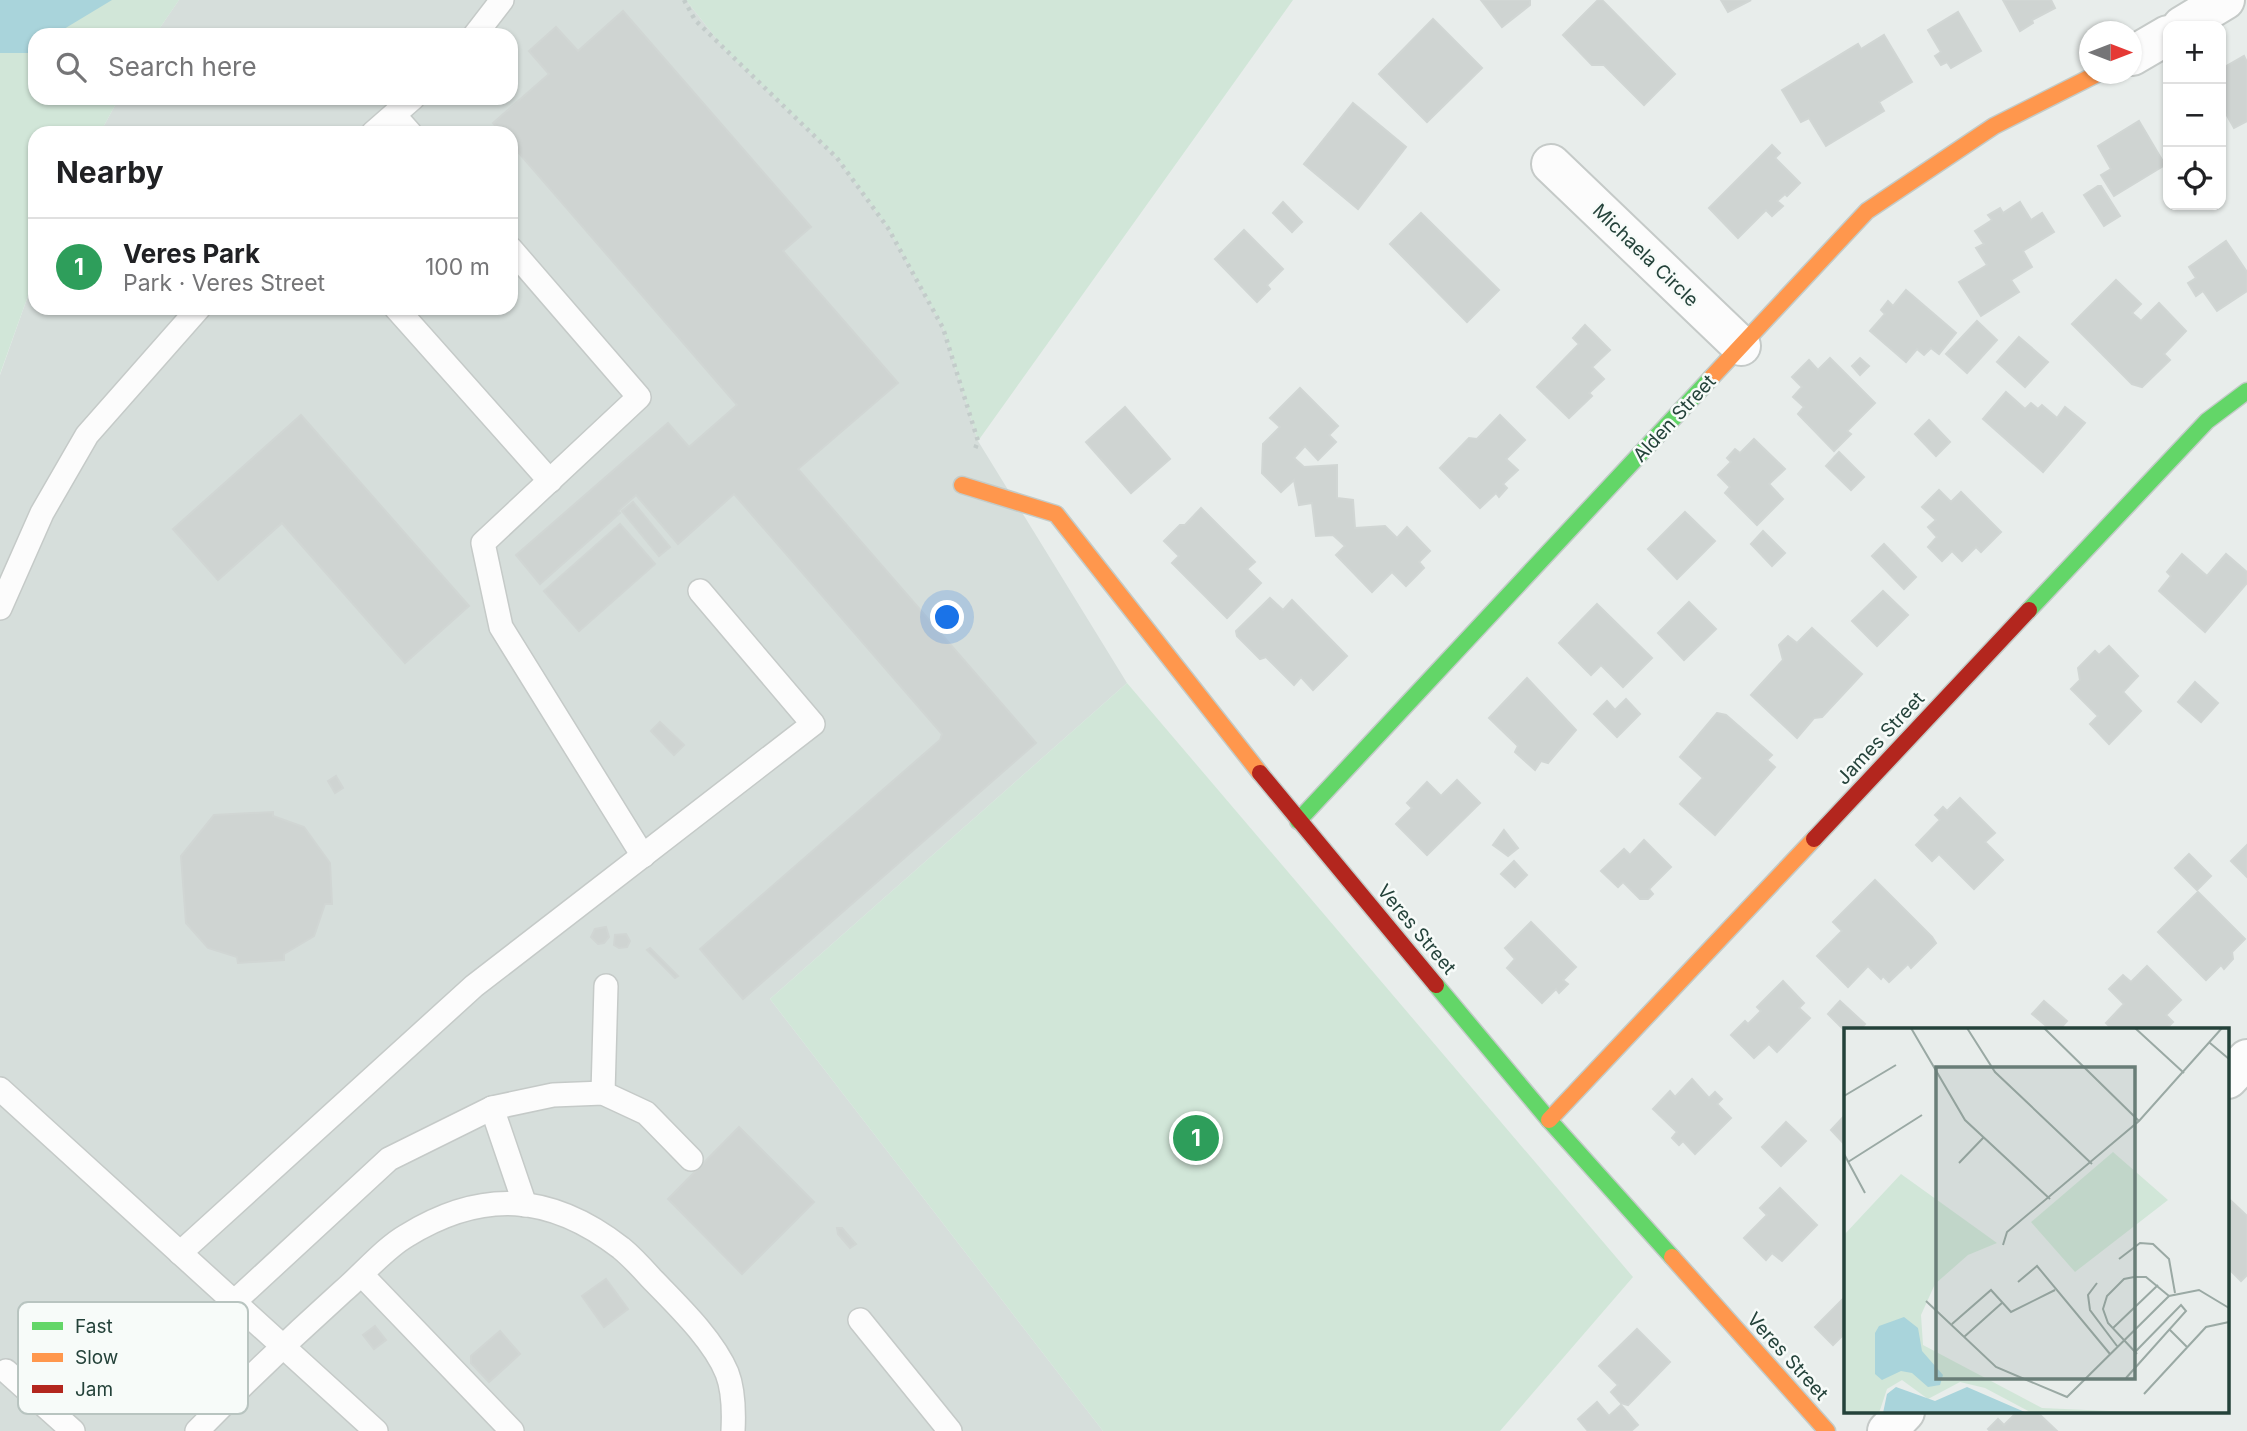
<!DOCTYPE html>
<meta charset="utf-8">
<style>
body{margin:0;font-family:Inter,sans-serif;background:#f6f6f6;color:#202124}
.controls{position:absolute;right:21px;top:21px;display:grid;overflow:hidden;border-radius:14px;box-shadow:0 2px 5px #0004}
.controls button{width:63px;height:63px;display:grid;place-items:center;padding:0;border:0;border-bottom:2px solid #e0e0e0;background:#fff;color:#202124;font:35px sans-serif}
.compass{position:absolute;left:2079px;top:21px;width:63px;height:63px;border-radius:50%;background:#fff;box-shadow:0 2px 5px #0004;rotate:90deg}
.you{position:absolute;left:948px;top:618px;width:24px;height:24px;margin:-18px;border:5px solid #fff;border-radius:50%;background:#1a73e8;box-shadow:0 0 0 10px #1a73e833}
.badge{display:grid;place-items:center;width:46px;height:46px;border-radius:50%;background:#0b8043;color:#fff;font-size:23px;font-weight:700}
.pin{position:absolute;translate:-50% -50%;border:4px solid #fff;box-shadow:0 2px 7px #0006}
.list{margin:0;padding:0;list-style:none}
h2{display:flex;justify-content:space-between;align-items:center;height:91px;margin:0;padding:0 28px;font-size:30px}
h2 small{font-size:23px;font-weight:400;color:#757577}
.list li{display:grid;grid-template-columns:46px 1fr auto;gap:21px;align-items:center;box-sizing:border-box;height:98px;padding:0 28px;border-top:2px solid #e0e0e0}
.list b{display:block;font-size:26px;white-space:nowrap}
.list p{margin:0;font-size:23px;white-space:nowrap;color:#757577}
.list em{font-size:23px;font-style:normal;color:#757577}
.icon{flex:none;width:38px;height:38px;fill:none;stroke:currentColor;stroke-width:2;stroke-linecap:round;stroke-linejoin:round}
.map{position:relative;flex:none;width:2247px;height:1431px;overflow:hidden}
.search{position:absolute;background:#fff;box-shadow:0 2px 5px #0004;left:28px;top:28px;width:490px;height:77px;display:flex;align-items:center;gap:18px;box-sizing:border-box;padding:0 24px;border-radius:21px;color:#757577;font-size:26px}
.panel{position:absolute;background:#fff;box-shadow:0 2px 5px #0004;left:28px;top:126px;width:490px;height:189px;border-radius:21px}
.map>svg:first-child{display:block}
.built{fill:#d6dedb}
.green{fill:#d1e6d8}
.water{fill:#a9d4db}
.building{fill:#cfd4d2;stroke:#d1d6d4;stroke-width:2}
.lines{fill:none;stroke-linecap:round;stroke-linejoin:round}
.lane-casing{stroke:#c5cac8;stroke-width:26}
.street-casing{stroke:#c5cac8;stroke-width:42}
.fast-casing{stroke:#c3cbc8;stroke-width:19}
.slow-casing{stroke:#c3cbc8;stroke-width:19}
.jam-casing{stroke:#c3cbc8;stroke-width:19}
.path{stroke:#c3ccca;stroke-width:4.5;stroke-dasharray:3.5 5;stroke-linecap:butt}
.lane{stroke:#fcfcfc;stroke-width:23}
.street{stroke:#fcfcfc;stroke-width:38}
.fast{stroke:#63d668;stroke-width:16}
.slow{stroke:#ff974d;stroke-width:16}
.jam{stroke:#b3261e;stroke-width:16}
.labels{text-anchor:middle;stroke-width:5;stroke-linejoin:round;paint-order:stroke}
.street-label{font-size:19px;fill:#24423a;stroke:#f7fbf9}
.inset-road{fill:none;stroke:#9aa9a4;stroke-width:2}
.view{fill:#697e78;fill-opacity:0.15;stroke:#697e78;stroke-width:3.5}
.inset-edge{fill:none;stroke:#24423a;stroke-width:3.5}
.key{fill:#f7fbf9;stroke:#b8c4c0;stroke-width:2}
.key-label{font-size:19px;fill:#24423a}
</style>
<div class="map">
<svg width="2247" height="1431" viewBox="0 0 2247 1431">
<rect width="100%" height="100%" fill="#e8edeb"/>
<polygon class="built" points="179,0 686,0 726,51 837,158 888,228 943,328 978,441 1127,683 770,999 1103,1431 0,1431 0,375 35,276 35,308 511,308 511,133 100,133 119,98 511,98 511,35 155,35"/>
<g class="green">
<polygon points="0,0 179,0 155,35 35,35 35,98 119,98 100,133 35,133 35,276 0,374"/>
<polygon points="686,0 1293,0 978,441 943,328 888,228 837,158 726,51"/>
<polygon points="1127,683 1633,1277 1500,1431 1103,1431 770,999"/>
</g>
<polygon class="water" points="0,0 112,0 54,35 35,35 35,49 29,53 0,53"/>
<g class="building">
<polygon points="1481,0 1530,0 1530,5 1502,27"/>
<polygon points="1598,0 1602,0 1675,74 1644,105 1604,65 1592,65 1563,35"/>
<polygon points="1721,0 1751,0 1728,12"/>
<polygon points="2003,0 2051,0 2055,8 2032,20 2033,23 2020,31"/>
<polygon points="623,11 811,227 783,251 898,383 798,469 1036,743 743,999 700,949 940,740 942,734 734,494 678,544 636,495 618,511 620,513 540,584 516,555 668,423 689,447 737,405 511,144 511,133 502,133 493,123 549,74 529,51 556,27 578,51"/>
<polygon points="1958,12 1981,51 1951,68 1947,62 1941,65 1935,56 1941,52 1928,30"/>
<polygon points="1433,19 1482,68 1427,122 1379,74"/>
<polygon points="1884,35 1912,82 1879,102 1884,111 1826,146 1809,118 1801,122 1782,90 1858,44 1861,49"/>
<polygon points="2244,56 2247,62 2247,121 2234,128 2221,105 2221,69"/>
<polygon points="1353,103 1406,147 1358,209 1304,164"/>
<polygon points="2139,121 2165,165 2114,196 2101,175 2111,169 2098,146"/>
<polygon points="1772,145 1780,153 1775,158 1800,183 1787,196 1785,194 1777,201 1783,206 1772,216 1766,210 1738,238 1709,208"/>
<polygon points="2098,186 2101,186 2120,216 2104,226 2084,195"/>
<polygon points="1283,202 1302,222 1292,232 1273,213"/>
<polygon points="2020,202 2031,220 2042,213 2054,232 2023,251 2032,267 2011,280 2019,292 1981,316 1959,282 1987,265 1976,248 1984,244 1975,231 1992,220 1988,215 2000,208 2003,213"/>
<polygon points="1421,213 1499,290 1467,322 1390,244"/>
<polygon points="1244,230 1283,269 1267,285 1270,289 1257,302 1215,259"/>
<polygon points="2226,241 2247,272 2247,291 2217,311 2203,291 2196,296 2188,283 2196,278 2189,267"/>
<polygon points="2116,280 2141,304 2132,313 2141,321 2159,303 2186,331 2164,354 2170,360 2142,387 2132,384 2072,324"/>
<polygon points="1906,290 1956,333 1939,354 1931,348 1924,355 1917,349 1906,362 1870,331 1885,314 1881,310 1888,301 1893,306"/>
<polygon points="1977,321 1997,340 1967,373 1946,354"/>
<polygon points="1585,325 1610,350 1592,367 1604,379 1589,393 1592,396 1569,418 1537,387 1579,344 1573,338"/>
<polygon points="2019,337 2048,362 2025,387 1997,362"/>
<polygon points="1830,358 1875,403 1847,431 1851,434 1834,451 1798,414 1804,407 1793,397 1802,387 1792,377 1809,360 1818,370"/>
<polygon points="1860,358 1869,366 1860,375 1852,366"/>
<polygon points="1300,388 1338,426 1329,435 1336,442 1318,460 1305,446 1294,458 1304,467 1337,465 1337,498 1353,500 1355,528 1385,526 1397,538 1407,527 1430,551 1419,562 1424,568 1406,586 1392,572 1372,592 1336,555 1345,546 1333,535 1316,536 1312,503 1299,505 1294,480 1281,492 1262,473 1263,444 1280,427 1270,418"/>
<polygon points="2006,392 2025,409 2031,403 2038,409 2042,405 2057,418 2065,407 2085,423 2043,472 1983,419"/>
<polygon points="1125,407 1170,459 1131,493 1086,442"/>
<polygon points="301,415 469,606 405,663 282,523 218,580 173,529"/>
<polygon points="1500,415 1525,440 1506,459 1518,470 1503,484 1507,488 1499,497 1496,493 1480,508 1440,468 1469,438 1477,439"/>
<polygon points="1929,420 1950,442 1936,456 1915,434"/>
<polygon points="1754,439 1785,469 1769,484 1783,499 1757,525 1725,493 1730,487 1718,475 1731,462 1727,458 1735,449 1740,453"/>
<polygon points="1839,452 1864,477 1851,490 1826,466"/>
<polygon points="1939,490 1951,502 1961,492 2001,532 1981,552 1976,547 1962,561 1952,551 1942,561 1928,547 1937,537 1928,527 1936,520 1922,507"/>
<polygon points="633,502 670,547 659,556 622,511"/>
<polygon points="1201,508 1255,562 1247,569 1261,583 1227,618 1172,563 1179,556 1164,541 1180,525 1185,525"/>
<polygon points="1685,512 1715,541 1677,579 1648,549"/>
<polygon points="620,524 655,564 579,631 544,591"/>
<polygon points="1763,531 1785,553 1772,566 1751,544"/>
<polygon points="1884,544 1916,577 1904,589 1872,556"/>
<polygon points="2182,554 2207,576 2226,554 2247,572 2247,583 2205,632 2159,591 2171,576 2167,572"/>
<polygon points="1883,591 1908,615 1877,646 1852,621"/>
<polygon points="1270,598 1283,610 1292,600 1347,656 1313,690 1301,677 1294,685 1266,657 1260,659 1237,636 1236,631"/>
<polygon points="1689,602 1716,629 1684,660 1658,633"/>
<polygon points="1597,604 1652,658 1623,687 1601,665 1591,675 1559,643"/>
<polygon points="1812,628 1862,674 1822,717 1814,718 1797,738 1751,695 1783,660 1779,645 1788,636 1797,643"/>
<polygon points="2109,646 2138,676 2123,692 2141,711 2109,744 2090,724 2098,716 2071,689 2080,680 2078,668 2095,651 2099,655"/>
<polygon points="1527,678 1576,730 1548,763 1541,761 1535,770 1515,752 1518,746 1489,718"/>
<polygon points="2195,682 2218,703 2201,722 2178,702"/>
<polygon points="1626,699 1640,714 1617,737 1594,714 1607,701 1615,710"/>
<polygon points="1717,713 1726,715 1772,755 1767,760 1775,767 1715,835 1680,804 1703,778 1680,757"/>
<polygon points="660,722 684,745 674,755 651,731"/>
<polygon points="336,776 343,788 335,793 328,781"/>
<polygon points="1457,780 1480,803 1427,855 1396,824 1412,808 1407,803 1427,782 1441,796"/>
<polygon points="1960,798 1995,833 1985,842 2003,860 1974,889 1939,854 1932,861 1916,845 1940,820 1935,815 1943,807 1947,811"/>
<polygon points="273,812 273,816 304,827 330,863 332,904 325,904 314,936 284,954 284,960 238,963 237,957 208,948 186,923 181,856 214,815"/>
<polygon points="1504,830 1518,848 1508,856 1493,845"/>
<polygon points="1644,840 1671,867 1649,889 1653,894 1648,899 1640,899 1623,882 1618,887 1601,871 1624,849 1630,855"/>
<polygon points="2247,845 2247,877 2231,861"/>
<polygon points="2189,854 2211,876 2197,890 2175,868"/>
<polygon points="1514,861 1527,875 1515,887 1501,874"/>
<polygon points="1875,880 1932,937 1936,943 1911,968 1908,964 1889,982 1883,976 1881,979 1868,966 1848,987 1817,956 1842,931 1833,922"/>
<polygon points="2198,892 2245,939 2232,952 2233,959 2224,969 2221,965 2206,980 2158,932"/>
<polygon points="1531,922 1576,967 1563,980 1568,984 1559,993 1556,989 1542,1003 1507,968 1515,959 1505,948"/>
<polygon points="606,927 609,937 604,943 598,944 591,937 595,929"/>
<polygon points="626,934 630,941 627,947 619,948 614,945 615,935"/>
<polygon points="650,948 678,976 675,978 647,950"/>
<polygon points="2147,966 2181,1000 2166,1015 2173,1022 2165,1030 2113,1030 2106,1023 2124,1004 2109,989 2123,975 2131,982"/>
<polygon points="1783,981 1804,1003 1799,1008 1810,1018 1777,1052 1769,1044 1754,1058 1731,1035 1745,1021 1748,1024 1761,1011 1757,1007"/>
<polygon points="1840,1001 1865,1024 1859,1030 1846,1032 1828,1014"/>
<polygon points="2044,1001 2067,1021 2059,1030 2051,1030 2032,1014"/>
<polygon points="1692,1079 1709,1098 1715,1092 1722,1099 1717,1104 1731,1118 1695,1154 1683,1141 1679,1145 1672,1138 1677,1132 1653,1109 1670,1091 1675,1097"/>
<polygon points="1846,1114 1846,1146 1831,1130"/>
<polygon points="1786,1122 1806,1141 1781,1166 1762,1147"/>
<polygon points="739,1127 814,1202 742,1274 668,1199"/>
<polygon points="1780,1188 1817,1225 1782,1261 1772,1253 1766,1260 1744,1238 1767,1215 1760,1208"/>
<polygon points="2228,1198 2247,1216 2247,1275 2241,1281 2228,1268"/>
<polygon points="837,1228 842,1228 856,1244 850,1248 838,1234"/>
<polygon points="606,1279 628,1309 604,1327 582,1296"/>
<polygon points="1846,1296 1846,1332 1833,1345 1815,1327"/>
<polygon points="375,1326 386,1340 374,1349 363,1335"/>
<polygon points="1637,1329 1670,1362 1628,1405 1621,1403 1611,1392 1618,1385 1599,1366"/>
<polygon points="500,1331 520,1354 489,1382 471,1363 471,1356"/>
<polygon points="1597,1402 1609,1416 1621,1405 1638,1425 1631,1431 1588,1431 1578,1419"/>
<polygon points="2017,1412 2037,1412 2057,1431 1990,1431 1988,1429 1998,1419 2004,1425"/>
</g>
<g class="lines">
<g class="lane-casing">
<g id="lane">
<polyline points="475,35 502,0"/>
<polyline points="394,115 410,133"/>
<polyline points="373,133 413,98"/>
<polyline points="511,249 639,397 483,543 501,627 643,856"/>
<polyline points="396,308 550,481"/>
<polyline points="0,608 42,513 87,435 199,308"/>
<polyline points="0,1089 376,1431"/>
<polyline points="603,1093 606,986"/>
<polyline points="492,1108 525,1205"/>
<polyline points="180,1253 474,986 813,724 700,591"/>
<polyline points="362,1275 512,1431"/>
<polyline points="234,1302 389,1159 492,1108 553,1095 603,1093 646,1113 691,1159"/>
<polyline points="860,1320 950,1431"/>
<polyline points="6,1371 73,1431"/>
<path d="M197,1431C244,1383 292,1337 342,1292C361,1276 385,1248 406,1236C482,1189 550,1193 621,1248C632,1257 642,1268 651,1278C677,1305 713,1339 727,1373C734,1391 734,1412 733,1431"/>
</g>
</g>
<g class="street-casing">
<g id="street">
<polyline points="2182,26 2225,0"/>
<polyline points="2132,56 2168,35"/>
<polyline points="1551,164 1741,346"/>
<polyline points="2228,1079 2247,1059"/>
<polyline points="1887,1431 1905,1412"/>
</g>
</g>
<g class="fast-casing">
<g id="fast">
<polyline points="2029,610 2207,421 2247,391"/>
<polyline points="1298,821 1711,378"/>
<polyline points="1436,985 1549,1120 1672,1257"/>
</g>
</g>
<g class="slow-casing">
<g id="slow">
<polyline points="1711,378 1867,211 1994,126 2097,74"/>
<polyline points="962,485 1056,514 1260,773"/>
<polyline points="1549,1120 1814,839"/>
<polyline points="1672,1257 1827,1431"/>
</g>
</g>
<g class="jam-casing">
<g id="jam">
<polyline points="1260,773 1436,985"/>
<polyline points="1814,839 2029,610"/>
</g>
</g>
<polyline class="path" points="684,0 695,20 837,158 888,228 943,328 978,441 975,449"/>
<use href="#lane" class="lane"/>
<use href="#street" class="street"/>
<use href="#fast" class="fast"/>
<use href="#slow" class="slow"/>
<use href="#jam" class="jam"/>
</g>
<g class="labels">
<g class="street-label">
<text transform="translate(1646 255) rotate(44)" y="7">Michaela Circle</text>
<text transform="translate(1674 418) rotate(-47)" y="7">Alden Street</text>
<text transform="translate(1880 738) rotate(-47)" y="7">James Street</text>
<text transform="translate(1417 929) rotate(50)" y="7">Veres Street</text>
<text transform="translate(1788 1356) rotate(48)" y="7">Veres Street</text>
</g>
</g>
<g transform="translate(1844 1028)">
<rect width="385" height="385" fill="#e8edeb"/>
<path d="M269,124L324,172L231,244L187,194ZM57,146L153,215L124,227L91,256L77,287L79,317L198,380L310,385H188L141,360L116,354L84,371L58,352L43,361L35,385H0V207Z" fill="#d1e6d8"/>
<path d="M60,289L74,300L78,323L99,347L96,357L84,359L68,345L57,343L38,352L31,346V305L35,298ZM52,359L91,373L123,359L183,385H39L43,366Z" fill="#a9d4db"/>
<path class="inset-road" d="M67,0L121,92L206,171M123,0L151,44L248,136M200,0L295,93M291,0L340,45M366,15L385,31M0,68L52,37M0,126L21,165M4,134L78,87M115,135L140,109M159,217L163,204L295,93L378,0M275,231L296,215L309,216L325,231L331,265M174,254L193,238L266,326M253,255L244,267L246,282L273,318M82,273L152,339L223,369L325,268L355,262L385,280M108,296L147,262L167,284L211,262M269,300L314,257M325,301L343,319M120,309L159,274M293,326L264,295L259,281L263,268L280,251L290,249H302L325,268M282,350L342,283L337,277L291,324M300,366L362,299L385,294"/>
<path class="view" d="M92,39H291V351H92Z"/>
<rect width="385" height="385" class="inset-edge"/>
</g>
<rect x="18" y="1302" width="230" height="112" rx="10" class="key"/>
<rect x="32" y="1322" width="31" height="8" fill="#63d668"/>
<rect x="32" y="1353" width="31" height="9" fill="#ff974d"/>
<rect x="32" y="1385" width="31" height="8" fill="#b3261e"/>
<g class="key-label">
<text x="75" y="1333">Fast</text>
<text x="75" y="1364">Slow</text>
<text x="75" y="1396">Jam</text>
</g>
</svg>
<div class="controls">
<button>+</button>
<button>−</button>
<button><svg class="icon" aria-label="locate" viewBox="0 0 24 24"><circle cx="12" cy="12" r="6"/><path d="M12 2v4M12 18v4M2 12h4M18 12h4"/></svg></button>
</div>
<svg class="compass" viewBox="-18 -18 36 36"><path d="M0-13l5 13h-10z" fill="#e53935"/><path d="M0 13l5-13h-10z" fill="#757577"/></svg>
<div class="you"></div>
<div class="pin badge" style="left:1196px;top:1138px;background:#2e9e5b">1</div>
<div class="search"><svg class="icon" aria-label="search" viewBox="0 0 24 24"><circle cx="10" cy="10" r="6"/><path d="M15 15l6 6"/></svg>Search here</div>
<section class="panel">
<h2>Nearby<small></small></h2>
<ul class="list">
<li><span class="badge" style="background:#2e9e5b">1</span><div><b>Veres Park</b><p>Park · Veres Street</p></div><em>100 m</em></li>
</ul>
</section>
</div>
